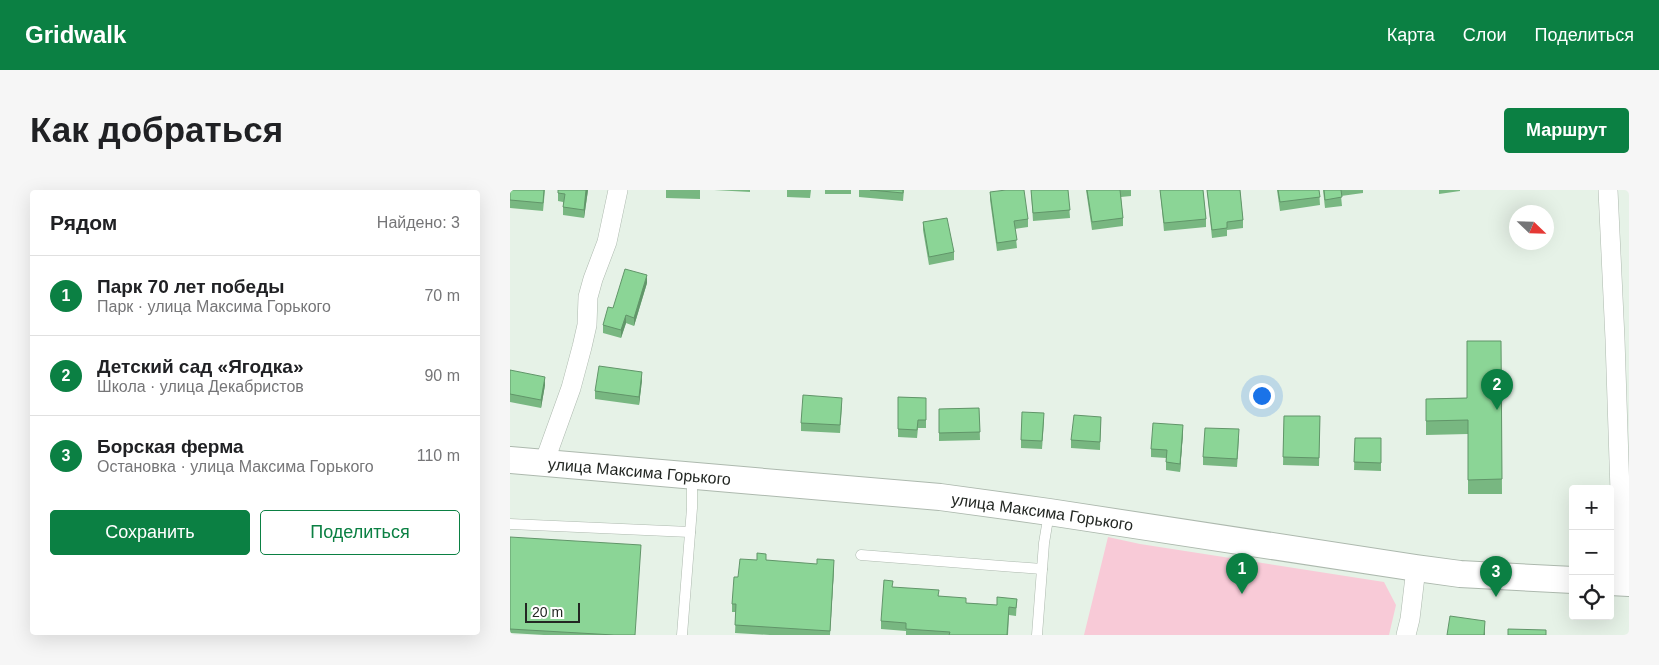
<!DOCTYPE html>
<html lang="ru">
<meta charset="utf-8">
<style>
body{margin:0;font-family:Helvetica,sans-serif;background:#f6f6f6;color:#202124}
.controls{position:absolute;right:15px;bottom:15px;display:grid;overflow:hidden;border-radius:5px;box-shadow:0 5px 20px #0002}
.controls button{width:45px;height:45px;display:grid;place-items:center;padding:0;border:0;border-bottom:1px solid #e0e0e0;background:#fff;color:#202124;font:25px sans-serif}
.compass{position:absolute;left:999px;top:15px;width:45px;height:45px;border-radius:50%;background:#fff;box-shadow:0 5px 20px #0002;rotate:113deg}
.scale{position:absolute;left:15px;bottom:12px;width:55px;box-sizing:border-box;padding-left:5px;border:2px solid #232723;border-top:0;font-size:14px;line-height:18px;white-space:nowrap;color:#232723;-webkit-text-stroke:4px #fff;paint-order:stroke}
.you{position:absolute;left:751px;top:205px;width:18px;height:18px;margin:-12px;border:4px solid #fff;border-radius:50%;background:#1a73e8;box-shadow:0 0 0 8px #1a73e833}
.badge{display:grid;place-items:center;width:32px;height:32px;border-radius:50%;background:#0b8043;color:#fff;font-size:16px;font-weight:700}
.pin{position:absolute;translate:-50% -41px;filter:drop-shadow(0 1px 2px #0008)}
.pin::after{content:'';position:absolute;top:26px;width:18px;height:15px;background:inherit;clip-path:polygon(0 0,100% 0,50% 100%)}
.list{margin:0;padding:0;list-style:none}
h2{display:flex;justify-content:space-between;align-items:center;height:65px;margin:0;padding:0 20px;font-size:21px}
h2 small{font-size:16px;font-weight:400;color:#757577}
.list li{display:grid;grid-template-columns:32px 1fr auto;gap:15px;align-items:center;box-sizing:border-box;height:80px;padding:0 20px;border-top:1px solid #e0e0e0}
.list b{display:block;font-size:19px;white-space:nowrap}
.list p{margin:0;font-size:16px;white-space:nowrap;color:#757577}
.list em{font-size:16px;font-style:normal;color:#757577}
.actions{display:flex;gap:10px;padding:15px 20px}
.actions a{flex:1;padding:11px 0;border:1px solid #0b8043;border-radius:5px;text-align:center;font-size:18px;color:#0b8043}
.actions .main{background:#0b8043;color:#fff}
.icon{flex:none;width:28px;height:28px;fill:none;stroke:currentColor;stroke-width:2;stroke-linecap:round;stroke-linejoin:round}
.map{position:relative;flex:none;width:1119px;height:445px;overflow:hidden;border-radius:5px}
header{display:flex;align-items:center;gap:30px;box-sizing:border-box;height:70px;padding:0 25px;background:#0b8043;color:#fff}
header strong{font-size:24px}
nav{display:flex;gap:28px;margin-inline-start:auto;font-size:18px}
.intro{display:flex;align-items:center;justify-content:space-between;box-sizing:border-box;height:120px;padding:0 30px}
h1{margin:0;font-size:35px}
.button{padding:12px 22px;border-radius:5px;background:#0b8043;color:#fff;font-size:18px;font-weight:700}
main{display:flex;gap:30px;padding:0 30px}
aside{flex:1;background:#fff;border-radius:5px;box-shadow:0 5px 20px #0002}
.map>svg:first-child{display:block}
.green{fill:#f8cad7}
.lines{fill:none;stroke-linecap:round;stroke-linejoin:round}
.lane-casing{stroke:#adb9ae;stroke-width:11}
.street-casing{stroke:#adb9ae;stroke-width:20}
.secondary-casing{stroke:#adb9ae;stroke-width:28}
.lane{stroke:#fff;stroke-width:10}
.street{stroke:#fff;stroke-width:19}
.secondary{stroke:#fff;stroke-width:26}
.wall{fill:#78b781}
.shaded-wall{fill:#619569}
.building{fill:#8bd596;stroke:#619569}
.labels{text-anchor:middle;stroke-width:4.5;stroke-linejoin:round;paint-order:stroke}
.street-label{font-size:16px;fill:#232723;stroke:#fff}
</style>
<header>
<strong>Gridwalk</strong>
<nav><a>Карта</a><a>Слои</a><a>Поделиться</a></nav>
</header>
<div class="intro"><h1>Как добраться</h1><a class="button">Маршрут</a></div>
<main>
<aside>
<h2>Рядом<small>Найдено: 3</small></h2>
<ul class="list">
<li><span class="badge">1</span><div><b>Парк 70 лет победы</b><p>Парк · улица Максима Горького</p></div><em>70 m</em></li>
<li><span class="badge">2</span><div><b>Детский сад «Ягодка»</b><p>Школа · улица Декабристов</p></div><em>90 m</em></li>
<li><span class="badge">3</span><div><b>Борская ферма</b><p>Остановка · улица Максима Горького</p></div><em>110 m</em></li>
</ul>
<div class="actions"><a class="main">Сохранить</a><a>Поделиться</a></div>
</aside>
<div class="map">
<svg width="1119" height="445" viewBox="0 0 1119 445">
<rect width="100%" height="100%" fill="#e6f2e7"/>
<polygon class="green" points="598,347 630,354 874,392 886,415 879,445 574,445"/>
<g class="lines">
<g class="lane-casing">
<g id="lane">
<polyline points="0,334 180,342"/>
<polyline points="351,365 532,379"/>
<polyline points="172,445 182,318 182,286"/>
<polyline points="527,445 534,353 539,323"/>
</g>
</g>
<g class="street-casing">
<g id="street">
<polyline points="1098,0 1105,149 1113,393"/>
<polyline points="34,273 61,198 72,157 77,135 78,107 83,89 97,52 108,0"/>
<polyline points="896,445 900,429 906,378"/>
</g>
</g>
<g class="secondary-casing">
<g id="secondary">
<path id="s1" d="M0,270L430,307L539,322L906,378L950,384L1063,390"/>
<polyline points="1100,392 1119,393"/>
</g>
</g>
<use href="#lane" class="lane"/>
<use href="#street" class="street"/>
<use href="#secondary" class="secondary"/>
</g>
<g class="wall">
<polygon points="0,0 35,0 33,21 0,18"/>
<polygon points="78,0 74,28 53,25 53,12 48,11 48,3"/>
<polygon points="156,0 190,0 190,9 156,8"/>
<polygon points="204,0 240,0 240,2"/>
<polygon points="277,0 301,0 300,8 277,7"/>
<rect x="315" y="0" width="26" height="4"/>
<polygon points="349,0 394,0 393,11 349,7"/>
<polygon points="521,0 558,0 560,28 523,31"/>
<polygon points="576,0 621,0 621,6 611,7 613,28 613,36 582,40"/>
<polygon points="650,0 693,0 696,29 696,37 654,41"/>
<polygon points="697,0 730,0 733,30 733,38 717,40 717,46 702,48"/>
<polygon points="767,0 809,0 810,15 770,21"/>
<polygon points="813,0 853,0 853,3 831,6 832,16 815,18"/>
<polygon points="929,0 950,0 950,1 929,4"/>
<polygon points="480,2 518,29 518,37 505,39 507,58 487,61 480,10"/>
<polygon points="413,32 444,62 444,70 419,75 413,40"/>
<polygon points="137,93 124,136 116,133 111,148 93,143 93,135 103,118"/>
<polygon points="991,151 992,304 958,304 958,244 916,245 916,209 957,208"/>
<polygon points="0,180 35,195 31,218 0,212"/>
<polygon points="132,190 129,215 85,209 85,201"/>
<polygon points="388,207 416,208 416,238 408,238 407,248 388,247"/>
<polygon points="332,216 330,243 291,241 291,233"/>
<polygon points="469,218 470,250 429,251 429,219"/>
<polygon points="774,226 810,226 809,276 773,275"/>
<polygon points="591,227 590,260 561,258 561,250"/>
<polygon points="534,231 532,259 511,258 511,250"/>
<polygon points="673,243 670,282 656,280 656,268 641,267 641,259"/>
<polygon points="729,248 727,277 693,275 693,267"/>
<polygon points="845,248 871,248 871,281 844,280"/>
<polygon points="0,347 125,445 34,445 0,443"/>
<polygon points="256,370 324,378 320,445 260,445 225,443 226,422 222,422 222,414 228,387"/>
<polygon points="383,397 429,406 456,413 487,415 507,409 506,426 499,425 498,445 396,445 396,441 371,439 371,431"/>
</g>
<g class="shaded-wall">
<polygon points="76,0 78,0 74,28 74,20"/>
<polygon points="137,85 137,93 124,136 124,128"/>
<polygon points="116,125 116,133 111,148 111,140"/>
<polygon points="132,182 132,190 129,215 129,207"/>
<polygon points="35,187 35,195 31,218 31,210"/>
<polygon points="673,235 673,243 670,282 670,274"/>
<polygon points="324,370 324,378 320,445"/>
<polygon points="975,431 975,445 974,445"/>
</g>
<g class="building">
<polygon points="0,0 34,0 33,13 0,10"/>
<polygon points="48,0 76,0 74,20 53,17 55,4 48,3"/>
<polygon points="360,0 393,0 393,3"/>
<polygon points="496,0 514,0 518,29 504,31 507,50 487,53 480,2"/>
<polygon points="521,0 558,0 560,20 523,23"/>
<polygon points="577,0 610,0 613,28 582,32"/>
<polygon points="650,0 693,0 696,29 654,33"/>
<polygon points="697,0 730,0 733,30 717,32 717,38 702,40"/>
<polygon points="768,0 809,0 810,7 770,12"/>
<polygon points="814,0 831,0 832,7 815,10"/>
<polygon points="437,28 444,62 419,67 413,32"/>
<polygon points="115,79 137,85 124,128 116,125 111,140 93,135 98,117 103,118"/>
<polygon points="957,151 991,151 992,289 958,290 958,230 916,231 916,209 957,208"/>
<polygon points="89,176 132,182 129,207 85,201"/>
<polygon points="0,180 35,187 31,210 0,204"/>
<polygon points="293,205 332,208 330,235 291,233"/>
<polygon points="388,207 416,208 416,230 408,230 407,240 388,239"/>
<polygon points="469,218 470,242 429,243 429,219"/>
<polygon points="512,222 534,223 532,251 511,250"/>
<polygon points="564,225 591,227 590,252 561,250"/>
<polygon points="774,226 810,226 809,268 773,267"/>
<polygon points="643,233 673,235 670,274 656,272 657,260 641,259"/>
<polygon points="695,238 729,239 727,269 693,267"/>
<polygon points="845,248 871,248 871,273 844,272"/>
<polygon points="0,347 131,355 125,445 104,445 0,439"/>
<polygon points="247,363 256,364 256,370 307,374 307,369 324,370 320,441 225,435 226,414 222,414 224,387 228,387 230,369 247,370"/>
<polygon points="374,390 383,391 382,397 429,400 428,406 456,408 456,413 487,415 487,407 507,409 506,418 499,417 497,445 439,445 440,442 396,439 396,433 371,431"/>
<polygon points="940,426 975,431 974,445 937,445"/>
<polygon points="998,439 1036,440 1036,445 998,445"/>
</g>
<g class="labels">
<g class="street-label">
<text dy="6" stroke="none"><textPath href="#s1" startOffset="130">улица Максима Горького</textPath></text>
<text dy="6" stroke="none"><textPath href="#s1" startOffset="535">улица Максима Горького</textPath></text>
</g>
</g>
</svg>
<div class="controls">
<button>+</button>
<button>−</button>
<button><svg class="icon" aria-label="locate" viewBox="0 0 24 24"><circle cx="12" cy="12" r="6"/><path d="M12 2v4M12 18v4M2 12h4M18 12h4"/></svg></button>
</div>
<svg class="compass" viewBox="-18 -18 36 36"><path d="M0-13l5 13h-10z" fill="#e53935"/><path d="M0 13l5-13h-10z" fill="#757577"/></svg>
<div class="scale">20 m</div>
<div class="you"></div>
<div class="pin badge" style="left:732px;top:404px">1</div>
<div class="pin badge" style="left:987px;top:220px">2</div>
<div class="pin badge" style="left:986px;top:407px">3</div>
</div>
</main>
